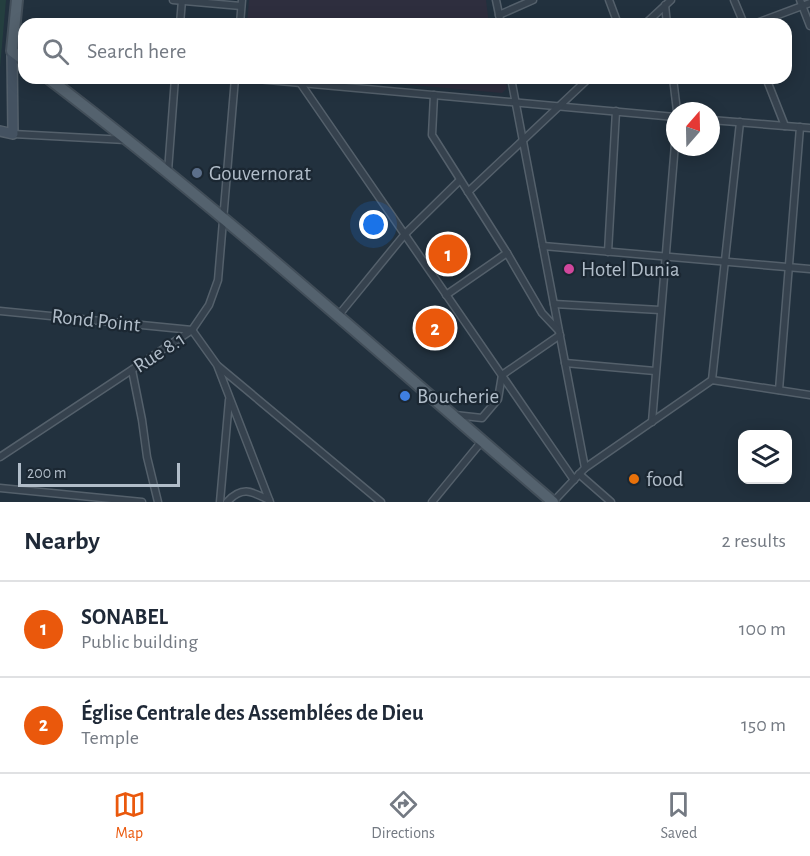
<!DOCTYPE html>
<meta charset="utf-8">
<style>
body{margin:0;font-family:"Alegreya Sans",sans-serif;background:#f2f2f3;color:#1f2937}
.controls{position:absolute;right:18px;bottom:18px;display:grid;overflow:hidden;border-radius:12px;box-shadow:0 3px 15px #0003}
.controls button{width:54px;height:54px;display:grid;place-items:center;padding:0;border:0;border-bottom:2px solid #e0e1e3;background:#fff;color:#1f2937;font:30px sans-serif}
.compass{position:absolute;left:666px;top:102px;width:54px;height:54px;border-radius:50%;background:#fff;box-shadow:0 3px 15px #0003;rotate:20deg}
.scale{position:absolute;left:18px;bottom:15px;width:162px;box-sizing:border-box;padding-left:6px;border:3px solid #b1bdc9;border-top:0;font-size:16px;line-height:21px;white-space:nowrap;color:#b1bdc9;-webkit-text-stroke:4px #1b2732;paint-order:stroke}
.you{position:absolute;left:374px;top:225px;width:21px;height:21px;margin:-15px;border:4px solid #fff;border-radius:50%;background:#1a73e8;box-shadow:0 0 0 9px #1a73e833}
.badge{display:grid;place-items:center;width:39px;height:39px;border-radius:50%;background:#ea580c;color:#fff;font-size:20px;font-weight:700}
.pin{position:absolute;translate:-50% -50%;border:3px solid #fff;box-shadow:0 2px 6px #0006}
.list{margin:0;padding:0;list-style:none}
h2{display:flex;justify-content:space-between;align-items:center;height:78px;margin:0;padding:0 24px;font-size:26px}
h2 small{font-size:20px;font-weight:400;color:#747a83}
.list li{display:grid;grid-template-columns:39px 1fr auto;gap:18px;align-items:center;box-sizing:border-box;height:96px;padding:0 24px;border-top:2px solid #e0e1e3}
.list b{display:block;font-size:22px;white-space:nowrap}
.list p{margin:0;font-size:20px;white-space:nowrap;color:#747a83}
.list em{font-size:20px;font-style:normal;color:#747a83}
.icon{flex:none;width:33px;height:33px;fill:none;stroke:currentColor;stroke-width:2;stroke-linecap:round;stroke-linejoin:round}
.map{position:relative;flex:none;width:810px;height:502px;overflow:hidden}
.search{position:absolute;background:#fff;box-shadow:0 3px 15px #0003;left:18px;right:18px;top:18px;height:66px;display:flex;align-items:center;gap:15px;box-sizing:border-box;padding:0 21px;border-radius:18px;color:#747a83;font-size:22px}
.sheet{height:270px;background:#fff}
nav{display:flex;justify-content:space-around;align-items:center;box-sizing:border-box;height:84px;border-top:2px solid #e0e1e3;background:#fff;font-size:16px;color:#747a83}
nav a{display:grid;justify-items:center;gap:3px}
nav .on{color:#ea580c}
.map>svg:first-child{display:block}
.medical{fill:#2e2e3e}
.green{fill:#243f3f}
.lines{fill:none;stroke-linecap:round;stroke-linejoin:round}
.minor-casing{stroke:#54606b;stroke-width:9}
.secondary-casing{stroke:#54606b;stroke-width:12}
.primary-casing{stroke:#424e59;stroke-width:14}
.minor{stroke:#36424e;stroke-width:6}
.secondary{stroke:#445261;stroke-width:9}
.primary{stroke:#54626e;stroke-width:10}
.service-dot{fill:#5c6f8a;stroke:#1b2732;stroke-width:2}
.hotel-dot{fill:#d1479c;stroke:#1b2732;stroke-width:2}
.shop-dot{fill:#3f7fe0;stroke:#1b2732;stroke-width:2}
.food-dot{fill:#e8710a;stroke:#1b2732;stroke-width:2}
.labels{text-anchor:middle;stroke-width:4.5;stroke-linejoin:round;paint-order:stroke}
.poi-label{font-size:21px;fill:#b1bdc9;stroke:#1b2732;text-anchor:start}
.street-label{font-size:21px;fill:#b1bdc9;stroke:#1b2732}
</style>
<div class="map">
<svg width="810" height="502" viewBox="0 0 810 502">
<rect width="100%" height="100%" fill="#22313e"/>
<g class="medical">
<polygon points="249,0 486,0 489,24 247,24"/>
<polygon points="334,78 505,78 507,88 502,93"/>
</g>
<polygon class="green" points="0,0 6,0 0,68"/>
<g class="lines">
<g class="minor-casing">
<g id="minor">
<polyline points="173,0 241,6"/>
<polyline points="496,0 501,24"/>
<polyline points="609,0 618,24"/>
<polyline points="734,0 744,24"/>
<polyline points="800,0 810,26"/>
<polyline points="665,5 667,24"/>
<polyline points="499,15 533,0"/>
<polyline points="180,24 182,0"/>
<polyline points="240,24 242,0"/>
<polyline points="645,24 671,0"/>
<polyline points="754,24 810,3"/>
<polyline points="246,78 675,117"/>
<polyline points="511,78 585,468 553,502"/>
<polyline points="673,78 677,111"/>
<polyline points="766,78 785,126"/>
<polyline points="301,84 574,480"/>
<polyline points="434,95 432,135 507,253 542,313 558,330"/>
<polyline points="711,120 810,128"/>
<polyline points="13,134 126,140"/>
<polyline points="168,171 175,78"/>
<polyline points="468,192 589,78"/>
<polyline points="543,246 810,269"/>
<polyline points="608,252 616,111"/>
<polyline points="446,295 507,253"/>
<polyline points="554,304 660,310"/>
<polyline points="0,311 192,330 217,365 270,502"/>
<polyline points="338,316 405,234 460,180"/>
<polyline points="565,363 655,371"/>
<polyline points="218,366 381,502"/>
<polyline points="132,370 142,420 147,457 158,502"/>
<polyline points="712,380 740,122"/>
<polyline points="779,390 800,127"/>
<polyline points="455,415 482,418 498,399 502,375 560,335"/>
<polyline points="652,422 675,144"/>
<polyline points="0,457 192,330 209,305 218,280 235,78"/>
<polyline points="585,468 712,380 810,395"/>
<polyline points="579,474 611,502"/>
<polyline points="0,488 142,502"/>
<polyline points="220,502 229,400"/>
<path d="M227,502C242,486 251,491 269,500"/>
<polyline points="432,502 482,441"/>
</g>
</g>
<g class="secondary-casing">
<polyline id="secondary" points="0,131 13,134 12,51"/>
</g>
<g class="primary-casing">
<g id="primary">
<polyline points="17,0 12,51 24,60"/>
<path d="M48,78C223,211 386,359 553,502"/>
</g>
</g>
<use href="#minor" class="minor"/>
<use href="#secondary" class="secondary"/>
<use href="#primary" class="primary"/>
</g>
<circle class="service-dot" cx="197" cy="173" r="6"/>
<circle class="hotel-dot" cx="569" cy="269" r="6"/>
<circle class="shop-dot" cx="405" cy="396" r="6"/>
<circle class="food-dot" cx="634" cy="479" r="6"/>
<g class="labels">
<g class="poi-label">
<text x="209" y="180">Gouvernorat</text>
<text x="581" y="276">Hotel Dunia</text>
<text x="417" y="403">Boucherie</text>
<text x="646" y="486">food</text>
</g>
<g class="street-label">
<text transform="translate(96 320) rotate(6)" y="7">Rond Point</text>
<text transform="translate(159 352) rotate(-33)" y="7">Rue 8.1</text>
</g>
</g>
</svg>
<div class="controls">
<button><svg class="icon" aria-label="layers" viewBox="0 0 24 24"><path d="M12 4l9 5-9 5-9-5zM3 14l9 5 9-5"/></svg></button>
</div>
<svg class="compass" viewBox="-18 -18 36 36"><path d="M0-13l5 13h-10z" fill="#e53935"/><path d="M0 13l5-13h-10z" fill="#747a83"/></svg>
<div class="scale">200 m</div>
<div class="you"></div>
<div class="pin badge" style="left:448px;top:254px">1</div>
<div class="pin badge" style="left:435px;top:328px">2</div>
<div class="search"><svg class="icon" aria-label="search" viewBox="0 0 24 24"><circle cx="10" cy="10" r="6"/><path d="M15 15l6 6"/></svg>Search here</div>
</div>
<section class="sheet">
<h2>Nearby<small>2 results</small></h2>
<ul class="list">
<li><span class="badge">1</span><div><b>SONABEL</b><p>Public building</p></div><em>100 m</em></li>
<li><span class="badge">2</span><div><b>Église Centrale des Assemblées de Dieu</b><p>Temple</p></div><em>150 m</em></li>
</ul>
</section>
<nav>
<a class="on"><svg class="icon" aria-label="map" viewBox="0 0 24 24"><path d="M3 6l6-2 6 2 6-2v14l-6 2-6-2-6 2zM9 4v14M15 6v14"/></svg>Map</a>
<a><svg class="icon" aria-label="directions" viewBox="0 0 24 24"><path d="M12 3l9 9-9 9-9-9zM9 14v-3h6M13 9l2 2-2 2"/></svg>Directions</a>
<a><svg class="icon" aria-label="saved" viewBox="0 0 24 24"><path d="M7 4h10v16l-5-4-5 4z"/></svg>Saved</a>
</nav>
